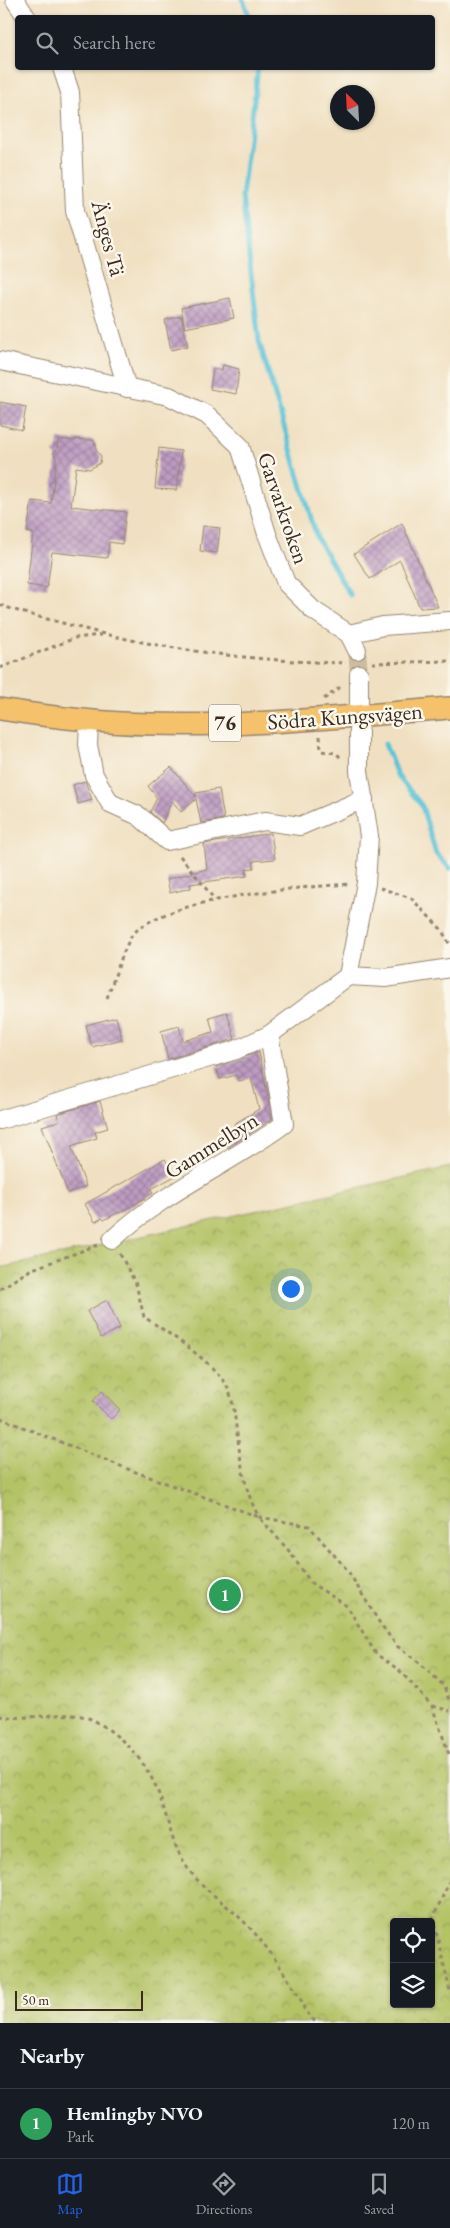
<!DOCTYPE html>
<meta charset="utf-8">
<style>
body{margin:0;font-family:"EB Garamond",serif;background:#242831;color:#f1f3f6}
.controls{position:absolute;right:15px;bottom:15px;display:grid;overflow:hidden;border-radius:5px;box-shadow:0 1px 4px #0004}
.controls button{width:45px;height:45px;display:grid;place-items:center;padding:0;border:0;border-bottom:1px solid #363941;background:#171b24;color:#f1f3f6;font:25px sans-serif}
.compass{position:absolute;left:330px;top:85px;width:45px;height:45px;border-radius:50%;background:#171b24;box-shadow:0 1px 4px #0004;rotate:336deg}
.scale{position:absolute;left:15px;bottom:12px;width:128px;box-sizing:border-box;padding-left:5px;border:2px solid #3b2a1e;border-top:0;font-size:14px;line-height:18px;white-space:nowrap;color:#3b2a1e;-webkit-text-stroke:4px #fbf7ec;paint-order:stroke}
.you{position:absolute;left:290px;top:1288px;width:18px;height:18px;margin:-12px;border:4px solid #fff;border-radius:50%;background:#1a73e8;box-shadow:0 0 0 8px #1a73e833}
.badge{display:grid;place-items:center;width:32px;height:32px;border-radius:50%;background:#2563eb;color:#fff;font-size:16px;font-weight:700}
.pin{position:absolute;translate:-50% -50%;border:2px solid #fff;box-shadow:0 1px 5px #0006}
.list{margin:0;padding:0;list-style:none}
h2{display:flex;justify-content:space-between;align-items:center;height:65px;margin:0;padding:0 20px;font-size:21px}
h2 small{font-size:16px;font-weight:400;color:#9ea1a6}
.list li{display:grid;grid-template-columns:32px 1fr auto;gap:15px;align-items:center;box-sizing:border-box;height:70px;padding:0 20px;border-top:1px solid #363941}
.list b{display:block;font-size:19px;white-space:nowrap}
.list p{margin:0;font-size:16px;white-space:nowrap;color:#9ea1a6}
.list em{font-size:16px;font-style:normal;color:#9ea1a6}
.icon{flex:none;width:28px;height:28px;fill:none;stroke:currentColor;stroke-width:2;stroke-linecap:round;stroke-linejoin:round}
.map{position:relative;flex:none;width:450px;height:2023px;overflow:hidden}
.search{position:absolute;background:#171b24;box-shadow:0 1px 4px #0004;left:15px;right:15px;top:15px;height:55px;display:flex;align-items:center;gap:12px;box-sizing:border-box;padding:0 18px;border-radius:5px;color:#9ea1a6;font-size:19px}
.sheet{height:135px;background:#171b24}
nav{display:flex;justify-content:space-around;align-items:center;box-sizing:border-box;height:70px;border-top:1px solid #363941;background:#171b24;font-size:14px;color:#9ea1a6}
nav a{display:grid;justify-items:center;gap:2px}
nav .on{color:#2563eb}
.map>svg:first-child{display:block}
.park{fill:url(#park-crowns);stroke:#787642;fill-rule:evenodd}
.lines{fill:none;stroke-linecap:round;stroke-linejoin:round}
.stream{stroke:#5ac3d7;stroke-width:5}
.building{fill:url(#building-cross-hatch)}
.minor-tunnel{stroke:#ccbca0;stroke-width:18;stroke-dasharray:18 9;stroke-linecap:butt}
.minor-casing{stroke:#968570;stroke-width:20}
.major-casing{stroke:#968570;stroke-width:24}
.path{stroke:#968570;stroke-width:3;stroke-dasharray:4 4;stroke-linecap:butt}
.minor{stroke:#fff;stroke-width:18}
.major{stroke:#f5c16b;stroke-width:21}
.labels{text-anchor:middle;stroke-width:5;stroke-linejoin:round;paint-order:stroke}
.shield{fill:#fbf7ec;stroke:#75685c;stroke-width:1}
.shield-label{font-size:21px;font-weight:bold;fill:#3b2a1e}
.street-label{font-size:22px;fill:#3b2a1e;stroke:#fbf7ec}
</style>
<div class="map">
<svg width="450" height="2023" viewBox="0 0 450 2023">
<defs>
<pattern id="park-crowns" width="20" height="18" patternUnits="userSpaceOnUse" patternTransform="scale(1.25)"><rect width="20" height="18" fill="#b4c366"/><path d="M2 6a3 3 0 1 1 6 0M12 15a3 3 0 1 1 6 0" fill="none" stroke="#949f53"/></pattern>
<pattern id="building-cross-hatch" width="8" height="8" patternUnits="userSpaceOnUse" patternTransform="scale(1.25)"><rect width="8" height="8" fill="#bd9bc2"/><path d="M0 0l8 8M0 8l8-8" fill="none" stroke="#9b7f9d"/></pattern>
</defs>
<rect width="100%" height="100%" fill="#fbf7ec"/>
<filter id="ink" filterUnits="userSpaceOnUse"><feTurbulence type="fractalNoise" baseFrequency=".02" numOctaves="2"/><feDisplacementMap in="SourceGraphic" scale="10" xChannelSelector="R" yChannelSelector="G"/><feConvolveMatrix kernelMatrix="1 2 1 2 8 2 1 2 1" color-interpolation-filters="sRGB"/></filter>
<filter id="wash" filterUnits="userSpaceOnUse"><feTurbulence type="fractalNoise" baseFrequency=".0096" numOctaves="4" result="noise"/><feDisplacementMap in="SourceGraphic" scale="20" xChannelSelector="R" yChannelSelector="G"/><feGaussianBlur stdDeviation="1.12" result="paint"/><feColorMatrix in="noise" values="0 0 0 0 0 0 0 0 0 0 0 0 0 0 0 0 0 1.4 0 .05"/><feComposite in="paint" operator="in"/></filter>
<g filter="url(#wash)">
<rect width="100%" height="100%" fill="#f0e0c1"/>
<path class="park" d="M450,1167V2023H0V1268ZM394,1922H431V2004H394Z"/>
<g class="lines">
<g class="stream">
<polyline points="243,0 250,18"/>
<polyline points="258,68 242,196 259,341 317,538 350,595"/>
<polyline points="385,744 397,775 422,806 436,854 450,868"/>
</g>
</g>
<g id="blocks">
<g class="building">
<polygon points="230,298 234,318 185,328 181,308"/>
<polygon points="181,316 188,346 171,350 165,320"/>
<polygon points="223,365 239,369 236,394 210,389 213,368 222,370"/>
<polygon points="0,402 26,407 22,430 0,425"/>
<polygon points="58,439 75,441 75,439 87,440 93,440 96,445 96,450 101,456 100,463 90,469 76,467 71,506 126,512 122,544 109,542 107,558 52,552 47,588 27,585 33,533 27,532 32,501 51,503 56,463 56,456 53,453 57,450"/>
<polygon points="159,448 181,451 177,490 155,489"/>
<polygon points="402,523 438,607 420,608 400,560 370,579 354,554"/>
<polygon points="203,526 220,528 217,553 200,551"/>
<polygon points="171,767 196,797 196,793 219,789 224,819 201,823 196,799 181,812 172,801 162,823 150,812 157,798 148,786"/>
<polygon points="85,781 92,800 78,804 73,785"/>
<polygon points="271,833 275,859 253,861 254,868 246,869 247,876 190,884 191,888 170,893 167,879 207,869 204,844"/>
<polygon points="227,1012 235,1039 168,1059 161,1031 179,1026 183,1041 213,1032 209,1017"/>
<polygon points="116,1017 122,1039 92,1047 86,1025"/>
<polygon points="259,1052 272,1119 228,1148 222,1138 237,1129 234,1124 259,1109 251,1078 239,1081 237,1075 220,1079 216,1067"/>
<polygon points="100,1101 108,1128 95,1132 97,1138 71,1146 86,1186 68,1193 42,1126 59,1121 57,1114"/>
<polygon points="165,1159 175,1176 151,1189 153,1193 120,1213 119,1212 104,1220 102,1218 95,1222 85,1204"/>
<polygon points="107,1300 120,1328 101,1338 87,1311"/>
<polygon points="102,1391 120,1410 111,1419 93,1401"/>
</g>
</g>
</g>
<g filter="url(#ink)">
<use href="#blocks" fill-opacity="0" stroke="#968570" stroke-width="1"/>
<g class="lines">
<polyline class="minor-tunnel" points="357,650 359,674"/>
<g class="minor-casing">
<g id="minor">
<polyline points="15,0 27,18"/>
<polyline points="62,68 70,92 75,211 127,388"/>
<polyline points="0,361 169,396 207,415 240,446 267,534 286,583 313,610 349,634"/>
<polyline points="349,634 383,626 450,621"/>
<polyline points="349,634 357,650"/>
<polyline points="89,721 88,745 94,775 110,803 139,816 167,841 265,821 300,826 364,799"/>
<polyline points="348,976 385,978 450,968"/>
<polyline points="0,1120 236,1050 269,1035 348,976 366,883 369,836 359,771 359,674"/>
<path d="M112,1240C161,1193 230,1164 284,1124L269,1035"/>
</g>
</g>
<g class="major-casing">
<path id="major" d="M0,709C50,717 100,723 151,724C251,727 351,716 450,708"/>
</g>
<g class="path">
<path d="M0,605C19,612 39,617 59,622C152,649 249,661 346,663"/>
<polyline points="372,663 450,661"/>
<polyline points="0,668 75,638 101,635"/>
<polyline points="324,699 343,685"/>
<polyline points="320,736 321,751 336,753 342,759"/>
<polyline points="180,856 215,900"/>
<polyline points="380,888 411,898 441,929 450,945"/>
<path d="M107,998C113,982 123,950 131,937C157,898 303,887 350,884"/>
<path d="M120,1254L136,1284L144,1317C167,1332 219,1365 229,1391C235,1406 235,1424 238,1440C241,1465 246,1495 259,1517L309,1526L348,1571L379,1622L397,1646L421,1664L443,1685L450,1702"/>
<polyline points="0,1289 30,1270 98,1245"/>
<polyline points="0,1418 133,1471 259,1517 289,1551 311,1583 347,1606 376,1654 399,1670 432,1706 450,1757"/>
<polyline points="433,1706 450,1711"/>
<path d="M0,1716C30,1722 71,1706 97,1722C124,1738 147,1763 158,1792C167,1814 170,1837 181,1857C194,1883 219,1898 239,1917C265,1941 284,1972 302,2002L304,2009L316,2023"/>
<polyline points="450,1880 433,1918 450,1991"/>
</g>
<use href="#minor" class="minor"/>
<use href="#major" class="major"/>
</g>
</g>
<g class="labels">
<rect class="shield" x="209" y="704.5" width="32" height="37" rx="4"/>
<g class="shield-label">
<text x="225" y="730">76</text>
</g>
<g class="street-label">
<text transform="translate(109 238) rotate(75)" y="8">Änges Tä</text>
<text transform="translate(284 508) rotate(71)" y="8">Garvarkroken</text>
<text transform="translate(345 716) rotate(-4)" y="8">Södra Kungsvägen</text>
<text transform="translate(211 1145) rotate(-32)" y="8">Gammelbyn</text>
</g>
</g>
</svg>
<div class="controls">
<button><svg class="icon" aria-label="locate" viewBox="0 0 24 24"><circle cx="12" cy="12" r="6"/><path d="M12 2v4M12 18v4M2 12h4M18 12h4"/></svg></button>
<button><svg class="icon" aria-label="layers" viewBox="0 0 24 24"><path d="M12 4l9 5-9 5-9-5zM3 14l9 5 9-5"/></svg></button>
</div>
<svg class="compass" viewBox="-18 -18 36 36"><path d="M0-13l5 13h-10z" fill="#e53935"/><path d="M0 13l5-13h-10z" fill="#9ea1a6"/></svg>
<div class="scale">50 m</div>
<div class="you"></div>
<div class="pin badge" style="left:225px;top:1595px;background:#2e9e5b">1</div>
<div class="search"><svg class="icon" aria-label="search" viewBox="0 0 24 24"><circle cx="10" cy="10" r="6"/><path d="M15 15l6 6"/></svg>Search here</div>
</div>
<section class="sheet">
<h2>Nearby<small></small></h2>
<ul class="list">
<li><span class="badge" style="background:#2e9e5b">1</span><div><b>Hemlingby NVO</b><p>Park</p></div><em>120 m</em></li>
</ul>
</section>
<nav>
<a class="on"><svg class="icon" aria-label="map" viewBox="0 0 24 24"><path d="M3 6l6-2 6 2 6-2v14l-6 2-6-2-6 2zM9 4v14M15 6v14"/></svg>Map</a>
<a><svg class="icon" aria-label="directions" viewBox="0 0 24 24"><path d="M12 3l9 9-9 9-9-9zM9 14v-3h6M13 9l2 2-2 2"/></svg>Directions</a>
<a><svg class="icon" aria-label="saved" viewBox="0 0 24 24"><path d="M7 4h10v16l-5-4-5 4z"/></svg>Saved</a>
</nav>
